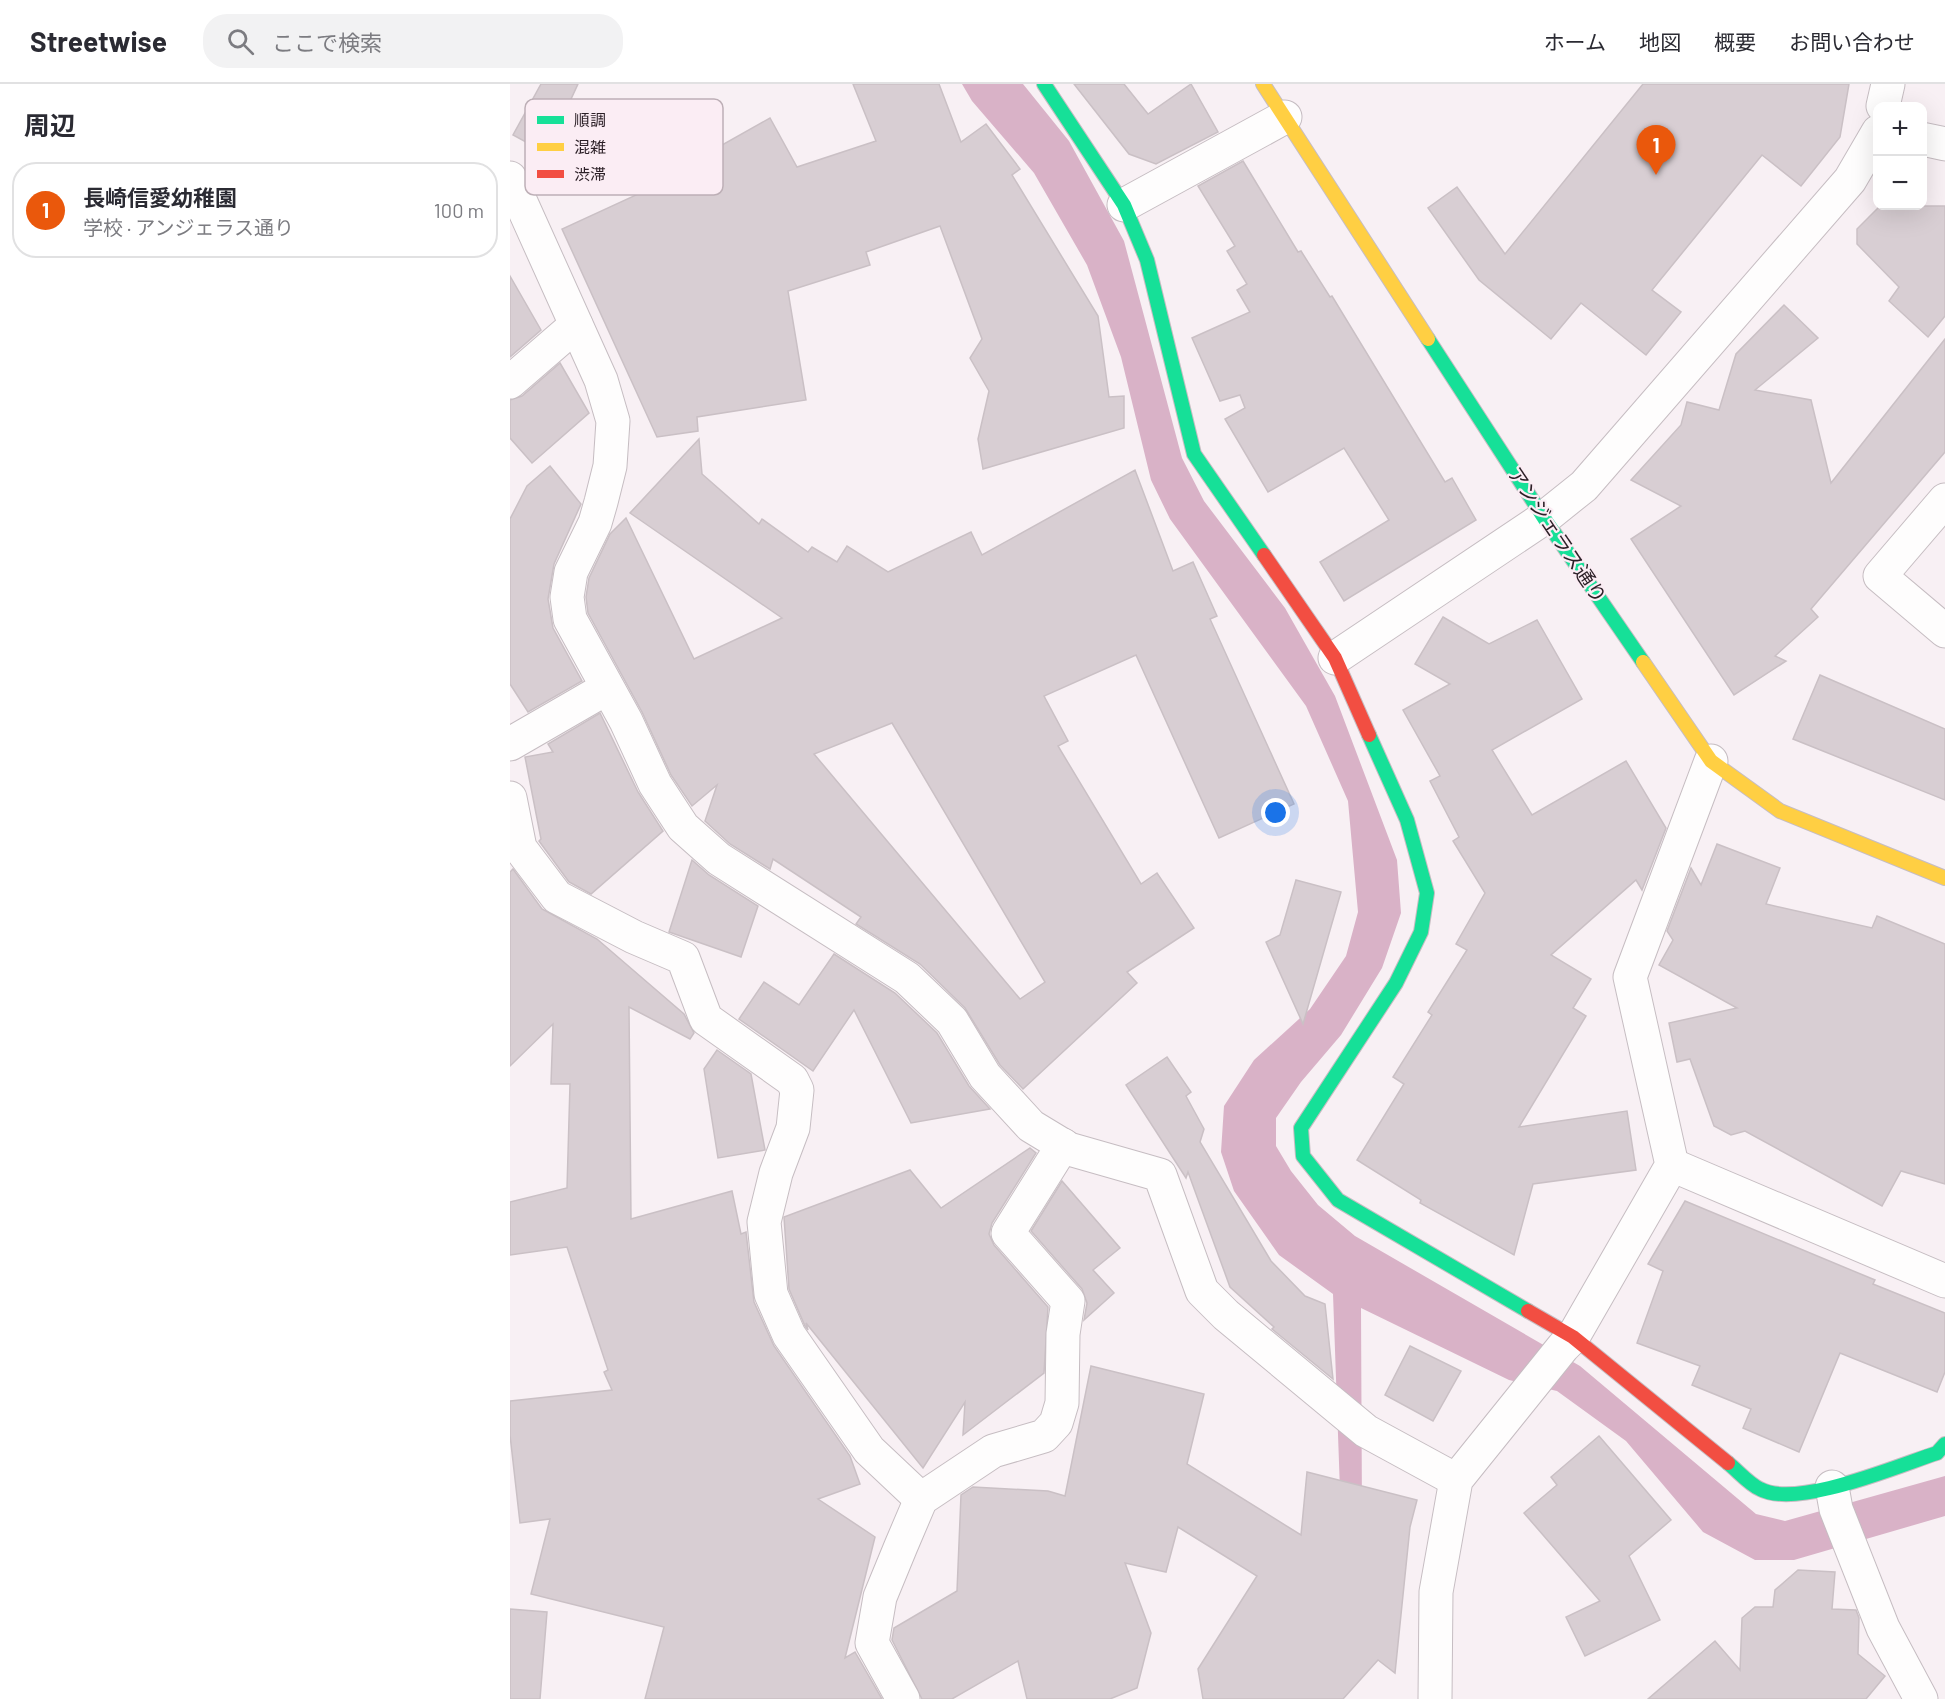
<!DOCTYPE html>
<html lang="ja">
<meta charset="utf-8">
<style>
body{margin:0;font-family:Barlow,"Noto Sans JP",sans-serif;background:#f2f2f3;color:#2b2b33}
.controls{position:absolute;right:18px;top:18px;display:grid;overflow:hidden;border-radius:12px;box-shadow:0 6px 24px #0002}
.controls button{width:54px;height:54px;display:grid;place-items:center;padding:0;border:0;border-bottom:2px solid #e1e1e2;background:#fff;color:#2b2b33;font:30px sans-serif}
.you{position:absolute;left:766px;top:729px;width:21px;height:21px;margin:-15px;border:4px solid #fff;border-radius:50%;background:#1a73e8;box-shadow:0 0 0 9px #1a73e833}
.badge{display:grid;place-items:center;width:39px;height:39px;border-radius:50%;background:#ea580c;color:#fff;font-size:20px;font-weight:700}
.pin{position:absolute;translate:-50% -50px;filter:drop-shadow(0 2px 3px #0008)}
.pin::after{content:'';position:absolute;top:32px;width:21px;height:18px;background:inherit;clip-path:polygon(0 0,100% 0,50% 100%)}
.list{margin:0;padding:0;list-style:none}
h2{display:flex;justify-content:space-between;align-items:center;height:78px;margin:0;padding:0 24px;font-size:26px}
h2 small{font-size:20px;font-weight:400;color:#7c7c81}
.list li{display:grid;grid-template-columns:39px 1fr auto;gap:18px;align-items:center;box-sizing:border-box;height:96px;margin:0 12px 12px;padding:0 12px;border:2px solid #e1e1e2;border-radius:24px}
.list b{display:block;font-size:22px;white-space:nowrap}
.list p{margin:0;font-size:20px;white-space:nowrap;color:#7c7c81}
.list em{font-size:20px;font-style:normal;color:#7c7c81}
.icon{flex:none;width:33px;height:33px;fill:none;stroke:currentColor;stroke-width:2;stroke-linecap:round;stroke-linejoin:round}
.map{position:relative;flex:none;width:1435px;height:1615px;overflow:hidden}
header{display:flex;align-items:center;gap:36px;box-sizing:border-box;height:84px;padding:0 30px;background:#fff;border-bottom:2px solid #e1e1e2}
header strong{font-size:28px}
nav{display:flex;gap:33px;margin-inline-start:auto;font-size:21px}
.search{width:420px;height:54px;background:#f2f2f3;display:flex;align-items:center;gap:15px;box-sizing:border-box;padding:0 21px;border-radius:24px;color:#7c7c81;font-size:22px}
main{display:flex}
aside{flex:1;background:#fff}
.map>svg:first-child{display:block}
.water{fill:#d9b2c7}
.building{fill:#d8ced3;stroke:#cac0c5;stroke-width:1.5;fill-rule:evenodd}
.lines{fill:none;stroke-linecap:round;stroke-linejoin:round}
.street-casing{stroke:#c6bdc2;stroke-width:35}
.fast-casing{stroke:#c6bdc2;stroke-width:16}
.slow-casing{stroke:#c6bdc2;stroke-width:16}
.jam-casing{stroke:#c6bdc2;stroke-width:16}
.street{stroke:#fefdfd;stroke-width:33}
.fast{stroke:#16e098;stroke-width:14}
.slow{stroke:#ffcf43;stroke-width:14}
.jam{stroke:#f24e42;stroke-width:14}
.labels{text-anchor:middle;stroke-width:4.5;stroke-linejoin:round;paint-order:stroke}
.street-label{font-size:20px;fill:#2b1f26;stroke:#fbedf4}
.key{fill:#fbedf4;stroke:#bdafb6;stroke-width:1.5}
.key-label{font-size:16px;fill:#2b1f26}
</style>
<header>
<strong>Streetwise</strong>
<div class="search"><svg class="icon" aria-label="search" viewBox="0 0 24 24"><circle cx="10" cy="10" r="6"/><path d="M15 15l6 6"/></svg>ここで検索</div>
<nav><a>ホーム</a><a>地図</a><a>概要</a><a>お問い合わせ</a></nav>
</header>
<main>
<aside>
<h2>周辺<small></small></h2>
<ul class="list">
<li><span class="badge">1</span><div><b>長崎信愛幼稚園</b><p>学校 · アンジェラス通り</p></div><em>100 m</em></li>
</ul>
</aside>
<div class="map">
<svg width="1435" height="1615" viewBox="0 0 1435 1615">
<rect width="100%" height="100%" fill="#f8f0f4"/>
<polygon class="water" points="452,0 513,0 559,57 614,157 672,374 694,417 775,524 825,612 887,776 891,829 872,884 831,951 791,998 766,1034 766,1062 781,1087 808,1121 845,1152 1070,1282 1246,1430 1275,1437 1435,1392 1435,1432 1284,1476 1245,1476 1193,1448 1116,1357 1047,1307 999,1296 851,1224 852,1434 831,1435 823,1210 769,1171 724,1107 711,1068 714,1022 744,976 800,925 836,872 848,828 838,717 796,622 660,435 641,396 611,273 577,181 524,89 462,17"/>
<g class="building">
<polygon points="31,0 68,0 36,69 3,51"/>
<polygon points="343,0 429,0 451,58 476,40 510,85 502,91 588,232 599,313 614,312 614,344 473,385 468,355 479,307 460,274 472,255 430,142 356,168 360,181 278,207 296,316 187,333 188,347 147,353 52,145 200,77 196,70 260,34 287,83 366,57"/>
<polygon points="564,0 614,0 638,30 681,0 708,48 646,80 619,70"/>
<polygon points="1133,0 1339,0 1330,53 1291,102 1252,71 1142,206 1171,228 1136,271 1071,219 1041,255 969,196 918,124 947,103 995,170"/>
<polygon points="733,77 788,168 791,167 820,213 822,212 935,398 942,394 966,436 834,517 810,478 879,436 834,364 758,408 715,335 735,324 730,311 710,317 682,254 740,228 727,206 737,200 717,167 725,162 688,102"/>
<polygon points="1370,122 1435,122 1435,232 1418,253 1379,217 1389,203 1347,160 1347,145"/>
<polygon points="0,192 31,246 0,273"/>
<polygon points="1274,221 1308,254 1245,306 1301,316 1321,399 1435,255 1435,368 1301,525 1308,533 1265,572 1276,577 1224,611 1121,455 1171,422 1121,396 1171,341 1177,318 1209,326 1226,270"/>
<polygon points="50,279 79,329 22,379 0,354 0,316 12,312"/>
<path d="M189,355L192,390L249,440L252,435L298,468L302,463L327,478L337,462L378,488L461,448L472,471L625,386L663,487L683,478L707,532L700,535L784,720L709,754L626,571L534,612L558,657L548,662L631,800L647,789L684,844L617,888L627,899L513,1005L490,981L455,924L410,880L346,840L351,833L263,775L260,785L220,760L195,737L207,701L182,722L161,691L132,628L78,529L76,513L79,494L100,450L116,434L184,575L272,534L120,429ZM382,639L535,898L510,915L304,670Z"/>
<polygon points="40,382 71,420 44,480 38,515 43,544 72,597 18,628 0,600 0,435 17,402"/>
<polygon points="933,533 979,560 1027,536 1072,615 982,666 1022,731 1116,677 1156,744 1132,806 1126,796 1041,871 1081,895 1063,924 1076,932 1009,1043 1117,1027 1126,1086 1023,1100 1004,1171 910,1119 911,1116 847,1076 894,1000 883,993 922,931 918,928 957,866 946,860 975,809 943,757 949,753 920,697 930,692 893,626 940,600 905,580"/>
<polygon points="1310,591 1435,645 1435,716 1283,655"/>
<polygon points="90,629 128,708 153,747 81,810 59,798 29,757 31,755 15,673 43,668 38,660"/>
<polygon points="1207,760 1270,784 1256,820 1362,844 1367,832 1435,860 1435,1100 1391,1087 1372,1122 1235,1047 1221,1051 1204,1042 1180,975 1167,978 1159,939 1227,924 1149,881 1163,856 1157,847 1181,784 1191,801"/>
<polygon points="182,776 199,791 248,822 231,873 159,848"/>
<polygon points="3,785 32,825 87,855 174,930 184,949 180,955 119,923 121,1135 222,1107 231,1150 236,1148 244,1218 264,1262 340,1372 350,1400 308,1415 365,1453 335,1574 345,1568 372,1615 135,1615 154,1543 21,1510 40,1435 10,1439 0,1351 0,1317 102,1306 94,1288 98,1286 57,1163 0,1171 0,1118 57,1104 60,1000 41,1000 43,940 0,982 0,788"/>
<polygon points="786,796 831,808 793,940 756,858 770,851"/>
<polygon points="324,870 385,909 427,949 459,1002 480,1025 401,1039 344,926 303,987 229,935 254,898 289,921"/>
<polygon points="207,966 241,990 255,1066 208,1074 194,985"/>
<polygon points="657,973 681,1008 676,1012 694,1045 690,1058 761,1177 795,1212 815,1220 823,1295 762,1245 764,1243 720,1203 678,1088 676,1094 616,1001"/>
<polygon points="520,1064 526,1069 482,1139 479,1150 484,1161 538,1223 534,1289 453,1351 455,1318 413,1384 296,1239 298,1246 295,1242 279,1205 274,1133 400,1086 431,1124"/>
<polygon points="552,1097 610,1164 583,1186 604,1209 574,1236 577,1219 572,1205 521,1147"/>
<polygon points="1175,1117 1365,1196 1363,1200 1435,1229 1435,1288 1427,1308 1330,1269 1289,1368 1233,1344 1241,1325 1182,1301 1190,1282 1127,1259 1153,1187 1138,1180"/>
<polygon points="900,1262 951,1287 923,1337 875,1311"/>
<polygon points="581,1282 694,1310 677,1380 791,1451 797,1388 907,1416 900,1443 885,1589 868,1576 833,1615 693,1615 688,1585 747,1492 668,1443 656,1488 615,1479 641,1549 627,1604 600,1615 517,1615 508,1577 442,1615 412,1615 382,1556 384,1544 447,1507 451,1411 463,1403 538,1407 555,1412"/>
<polygon points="1089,1352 1161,1436 1119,1472 1150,1536 1075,1572 1056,1533 1090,1517 1014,1429 1047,1401 1041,1393"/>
<polygon points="1288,1486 1325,1488 1322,1525 1346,1526 1349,1534 1348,1570 1375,1592 1356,1615 1138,1615 1205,1557 1230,1586 1232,1534 1245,1523 1263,1523 1265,1506"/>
<polygon points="0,1525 37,1528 30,1615 0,1615"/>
</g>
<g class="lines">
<g class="street-casing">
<g id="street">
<polyline points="1373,22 1378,0"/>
<polyline points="1412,55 1435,60"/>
<polyline points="0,94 91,296 103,337 100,382 91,418 85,439 61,488 57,513 60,535 116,637 145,700 173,743 209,775 397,894 442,937 475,992 521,1042 559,1065 650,1091 692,1207 716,1231 856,1347 946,1396"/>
<polyline points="614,121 775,33"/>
<polyline points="0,298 66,241"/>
<polyline points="1435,416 1370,492 1435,547"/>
<polyline points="825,574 1034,434 1074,402 1340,96 1368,48"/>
<polyline points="0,660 97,604"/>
<polyline points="0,714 10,764 47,813 124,853 173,874 196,935 282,996 287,1006 283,1044 266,1089 254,1138 261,1210 279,1251 359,1366 411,1415"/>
<polyline points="1162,1081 1435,1197"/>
<polyline points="1322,1403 1326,1425 1373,1544 1411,1615"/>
<polyline points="393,1615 362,1559 370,1513 391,1462 411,1415 483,1367 534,1352 546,1339 552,1319 553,1250 558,1217 498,1149 553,1061"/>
<polyline points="925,1615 926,1508 946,1396 1053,1263 1063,1253 1162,1081 1120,893 1201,677"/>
</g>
</g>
<g class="fast-casing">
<g id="fast">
<polyline points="534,0 614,121 637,176 684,370 754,471"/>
<polyline points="918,255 1034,434 1133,578"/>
<polyline points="859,651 897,736 917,809 911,848 886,899 791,1044 793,1072 828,1116 1018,1227"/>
<path d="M1218,1379C1228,1387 1239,1400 1250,1405C1287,1425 1387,1382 1427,1369L1435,1360"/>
</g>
</g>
<g class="slow-casing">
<g id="slow">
<polyline points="753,0 918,255"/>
<polyline points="1133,578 1201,677 1270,727 1435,794"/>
</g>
</g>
<g class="jam-casing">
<g id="jam">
<polyline points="754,471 825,574 859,651"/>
<polyline points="1018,1227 1063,1253 1218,1379"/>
</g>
</g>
<use href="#street" class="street"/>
<use href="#fast" class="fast"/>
<use href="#slow" class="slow"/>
<use href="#jam" class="jam"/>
</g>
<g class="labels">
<g class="street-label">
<text transform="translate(1047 451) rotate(56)" y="7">アンジェラス通り</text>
</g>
</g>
<rect x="15" y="15" width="198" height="96" rx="9" class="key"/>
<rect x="27" y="32" width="27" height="8" fill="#16e098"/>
<rect x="27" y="59" width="27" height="8" fill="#ffcf43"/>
<rect x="27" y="86" width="27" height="8" fill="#f24e42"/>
<g class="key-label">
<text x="64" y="42">順調</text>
<text x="64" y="69">混雑</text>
<text x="64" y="96">渋滞</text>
</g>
</svg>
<div class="controls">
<button>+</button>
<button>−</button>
</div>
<div class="you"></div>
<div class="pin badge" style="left:1146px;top:91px">1</div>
</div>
</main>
